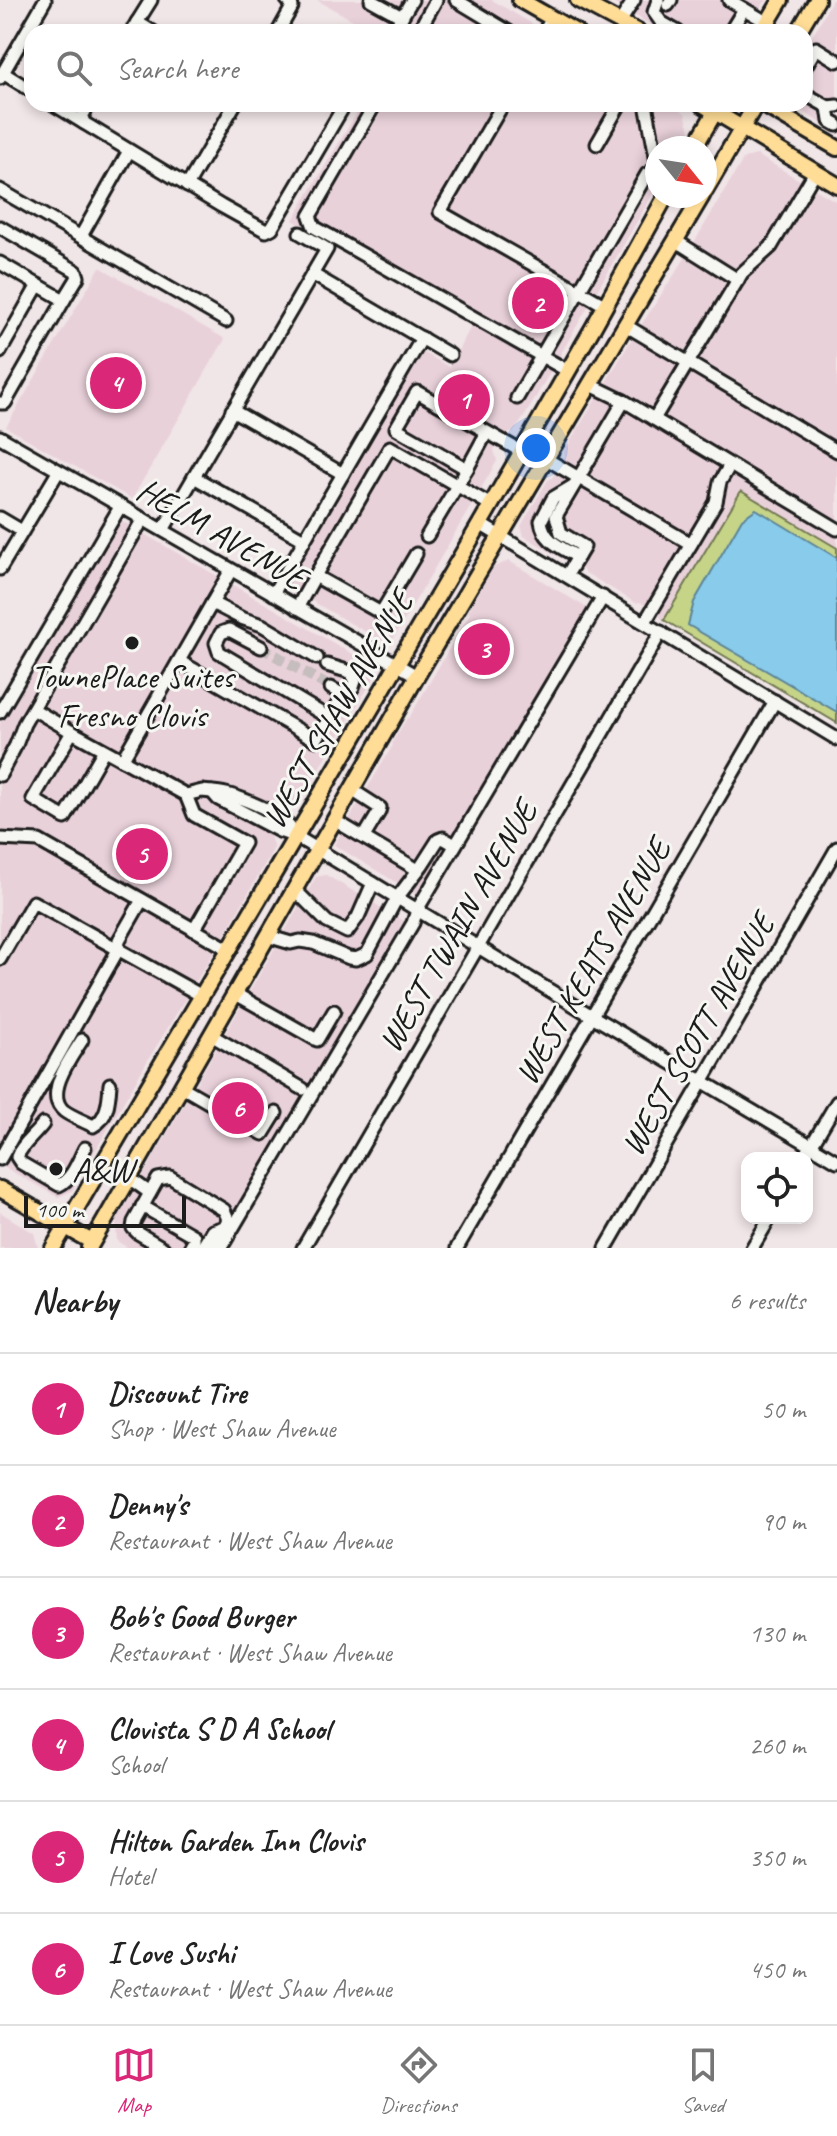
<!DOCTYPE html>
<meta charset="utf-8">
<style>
body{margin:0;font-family:Caveat,sans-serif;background:#f2f2f2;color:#222}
.controls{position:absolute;right:24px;bottom:24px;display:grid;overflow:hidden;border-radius:16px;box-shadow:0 4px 12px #0003}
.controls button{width:72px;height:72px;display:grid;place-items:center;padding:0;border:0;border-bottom:2px solid #e0e0e0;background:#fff;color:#222;font:40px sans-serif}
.compass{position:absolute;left:645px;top:136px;width:72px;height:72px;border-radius:50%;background:#fff;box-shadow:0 4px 12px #0003;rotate:120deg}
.scale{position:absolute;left:24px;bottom:20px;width:162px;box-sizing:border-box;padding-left:8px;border:4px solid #1c1c1c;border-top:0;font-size:22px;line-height:28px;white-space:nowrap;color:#1c1c1c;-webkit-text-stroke:6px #f6f6f2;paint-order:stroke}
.you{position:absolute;left:536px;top:448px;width:28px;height:28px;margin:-20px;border:6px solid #fff;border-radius:50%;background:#1a73e8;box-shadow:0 0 0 12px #1a73e833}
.badge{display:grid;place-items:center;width:52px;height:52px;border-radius:50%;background:#db2777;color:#fff;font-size:26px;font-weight:700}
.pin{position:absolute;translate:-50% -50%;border:4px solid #fff;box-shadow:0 2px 8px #0006}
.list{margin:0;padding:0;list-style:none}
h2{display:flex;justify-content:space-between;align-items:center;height:104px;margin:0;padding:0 32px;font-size:34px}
h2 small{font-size:26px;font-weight:400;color:#767676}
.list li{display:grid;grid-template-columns:52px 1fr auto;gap:24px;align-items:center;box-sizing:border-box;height:112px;padding:0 32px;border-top:2px solid #e0e0e0}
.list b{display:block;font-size:30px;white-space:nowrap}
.list p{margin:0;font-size:26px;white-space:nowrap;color:#767676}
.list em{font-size:26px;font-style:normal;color:#767676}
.icon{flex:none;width:44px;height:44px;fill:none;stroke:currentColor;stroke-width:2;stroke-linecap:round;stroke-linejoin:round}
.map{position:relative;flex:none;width:837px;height:1248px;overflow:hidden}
.search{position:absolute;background:#fff;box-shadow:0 4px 12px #0003;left:24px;right:24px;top:24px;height:88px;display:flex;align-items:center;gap:20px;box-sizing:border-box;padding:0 28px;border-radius:24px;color:#767676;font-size:30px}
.sheet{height:776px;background:#fff}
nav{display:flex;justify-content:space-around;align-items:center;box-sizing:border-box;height:112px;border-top:2px solid #e0e0e0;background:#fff;font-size:22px;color:#767676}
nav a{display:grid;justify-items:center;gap:4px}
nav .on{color:#db2777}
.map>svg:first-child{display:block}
.built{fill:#e9d1da}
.green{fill:#c6d488;stroke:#717852;stroke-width:2}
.water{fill:#89cbea;stroke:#5d8598;stroke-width:2}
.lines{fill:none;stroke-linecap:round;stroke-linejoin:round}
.minor-tunnel{stroke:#c6bdbe;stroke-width:11;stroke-dasharray:11 5.5;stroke-linecap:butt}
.minor-casing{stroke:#1c1c1c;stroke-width:17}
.major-casing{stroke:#1c1c1c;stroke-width:20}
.minor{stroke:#f6f6f2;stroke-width:11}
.major{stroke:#ffdd96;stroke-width:14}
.poi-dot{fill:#1c1c1c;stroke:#f6f6f2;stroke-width:3}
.labels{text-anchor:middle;stroke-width:6;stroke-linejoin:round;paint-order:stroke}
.street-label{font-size:34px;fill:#1c1c1c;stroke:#f6f6f2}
.poi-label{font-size:34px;fill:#1c1c1c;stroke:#f6f6f2}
</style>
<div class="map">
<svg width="837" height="1248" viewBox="0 0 837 1248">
<rect width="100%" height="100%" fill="#f0e5e7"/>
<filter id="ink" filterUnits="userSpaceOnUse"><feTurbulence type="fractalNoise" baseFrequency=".0125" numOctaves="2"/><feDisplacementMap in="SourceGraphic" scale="16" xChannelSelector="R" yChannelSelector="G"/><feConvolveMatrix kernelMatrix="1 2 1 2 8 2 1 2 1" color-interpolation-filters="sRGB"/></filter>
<g filter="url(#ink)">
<g class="built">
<polygon points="317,0 492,0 546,32 374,32"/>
<polygon points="608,0 767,0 749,20 742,32 664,32"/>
<polygon points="832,0 837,0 837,132 789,104 805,104 805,50"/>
<polygon points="362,104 669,104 685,113 690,131 680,148 657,148 657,187 526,414 514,432 503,435 494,450 497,461 392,641 385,643 284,585 423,352 449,367 472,325 293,220"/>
<polygon points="757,155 837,202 837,548 741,491 664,620 661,618 659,614 640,602 636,603 584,572 582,568 561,554 556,555 524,536 521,526 548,480 552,478 565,456 564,452 630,342 682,263 744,158"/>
<polygon points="100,267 225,339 132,499 6,427"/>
<polygon points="120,520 370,664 374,678 296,806 284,812 270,837 274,848 221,941 148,1060 72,1191 58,1197 0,1165 0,723"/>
<polygon points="509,561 587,608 419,896 334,845 393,745 392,743 407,718 409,718 470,613 468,612 494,567"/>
<polygon points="326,875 404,921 213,1248 128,1248 117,1241 116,1222 316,877"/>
<polygon points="0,1212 34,1233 38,1248 0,1248"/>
</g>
<polygon class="green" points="741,491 837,548 837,723 664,620"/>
<polygon class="water" points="756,509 837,558 837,712 688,625 694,602 742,519"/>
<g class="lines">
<polyline class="minor-tunnel" points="261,647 331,688"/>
<g class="minor-casing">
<g id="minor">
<polyline points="371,0 402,17"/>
<polyline points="456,0 509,32"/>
<polyline points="658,0 654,12 661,22 678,32"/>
<polyline points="729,0 768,23"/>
<polyline points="668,5 671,0"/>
<polyline points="137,22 153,32"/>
<polyline points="620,22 634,0"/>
<polyline points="131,32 151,0"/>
<polyline points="278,32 292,7 291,3 287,0"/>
<polyline points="390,32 397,25 412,0"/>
<polyline points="418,32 436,0"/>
<polyline points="544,32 552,18"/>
<polyline points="730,32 744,9"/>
<polyline points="805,67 816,48 837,61"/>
<polyline points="3,73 32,91"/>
<polyline points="0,78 45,0"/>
<polyline points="805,94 828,107 837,106"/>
<polyline points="53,104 84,123"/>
<polyline points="89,104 82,117 84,123 221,206 266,231 272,228 345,104"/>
<polyline points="375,104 310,216 314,227 568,371"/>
<polyline points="503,104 440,212 606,306"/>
<polyline points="646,104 657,162"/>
<polyline points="828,107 830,121 837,125"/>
<polyline points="597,144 620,104"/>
<polyline points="187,186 235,104"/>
<polyline points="0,190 226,321"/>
<polyline points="0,227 76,271 78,277 64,300 0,263"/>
<polyline points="81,236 129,151"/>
<polyline points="676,241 738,280"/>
<polyline points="312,274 450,355"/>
<polyline points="625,325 837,451"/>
<polyline points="0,352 38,285"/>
<polyline points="589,384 624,401 837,529"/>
<polyline points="517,398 647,174 657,168"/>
<polyline points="0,403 5,403 64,300"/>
<polyline points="232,410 343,474"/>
<polyline points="654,419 742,273 771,247 815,172"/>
<polyline points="487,432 467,469 396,428 417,392 522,452"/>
<polyline points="0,437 417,676"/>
<polyline points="545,458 691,544"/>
<polyline points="194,477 304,540"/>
<path d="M573,486L553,498L541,521C544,542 561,547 578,557"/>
<polyline points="0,518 22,531"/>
<polyline points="480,524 837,739"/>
<polyline points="163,530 327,249 300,233"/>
<polyline points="427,536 467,469"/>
<polyline points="416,554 381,613 315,576 390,447 491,505"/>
<polyline points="0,569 58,472"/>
<polyline points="567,575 584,547 561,533 556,516 624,401"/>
<polyline points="273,594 422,338"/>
<polyline points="212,603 241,618 262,625 317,658"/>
<polyline points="297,608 315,576"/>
<polyline points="645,622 716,502 720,482 730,465"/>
<polyline points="261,647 229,630 221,633 216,643 219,652 326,716 328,720"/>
<polyline points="179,661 316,740 341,699 353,687 355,681 350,672 327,665"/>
<polyline points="331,688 340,693 349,691"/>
<polyline points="33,709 72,732"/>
<polyline points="0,712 120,507"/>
<polyline points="104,750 65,818 33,799 72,732 186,795 202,791 212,792"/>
<polyline points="122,760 231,570"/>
<polyline points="0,775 16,745 24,724 143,519"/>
<polyline points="352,790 380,808 379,812 364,837"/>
<polyline points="186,795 194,815 244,843 194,930"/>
<polyline points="334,820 418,870"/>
<path d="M297,837C293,832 289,825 284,821C271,809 230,792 212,792L218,799L279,831L297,837L592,1016L837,1161"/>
<polyline points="0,839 39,841 230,950"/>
<polyline points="294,889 327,922 347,932 358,917 373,883"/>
<polyline points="267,936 291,943 300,941 313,943 349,958 356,959 367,954 397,898 422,865 438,840 443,838 455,845"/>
<polyline points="0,959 33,902 202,996"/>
<polyline points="234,993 317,1040 334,1011"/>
<polyline points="211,1035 303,1089"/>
<path d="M82,1040C72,1056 43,1094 64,1111C72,1117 84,1121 93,1126C108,1119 109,1099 110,1084"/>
<polyline points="182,1087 263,1134 276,1113"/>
<path d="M43,1124C35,1135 21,1145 17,1157L21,1163L59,1185C73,1178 78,1161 85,1148"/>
<polyline points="804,1158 837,1102"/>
<polyline points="0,1159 118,950 119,940 142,900"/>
<polyline points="129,1178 150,1193 134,1222 133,1228 138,1233 163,1248"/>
<path d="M150,1193L158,1179L170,1177L224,1210L228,1219C224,1229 217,1242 208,1248"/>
<polyline points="142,1206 194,1236 194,1241 190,1248"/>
<polyline points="202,1248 212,1231 224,1227"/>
<polyline points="221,1248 413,923 417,910 603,597"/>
<polyline points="303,1248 661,632"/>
<polyline points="457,1248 775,701"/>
<polyline points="606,1248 837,848"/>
<polyline points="752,1248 770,1218"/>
</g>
</g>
<g class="major-casing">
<g id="major">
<polyline points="520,0 576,32"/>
<polyline points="578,0 638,32"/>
<polyline points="762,32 781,0"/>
<polyline points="798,32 817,0"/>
<polyline points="702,104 837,185"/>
<polyline points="762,104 837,148"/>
<polyline points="694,148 718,107"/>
<polyline points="705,191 756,104"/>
<polyline points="0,1189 92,1242"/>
<polyline points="53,1248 480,524 594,326 666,196"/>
<polyline points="89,1248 417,676 702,196"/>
</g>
</g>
<use href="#minor" class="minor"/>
<use href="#major" class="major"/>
</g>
</g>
<g class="poi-dot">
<circle cx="132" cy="643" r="8"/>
<circle cx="56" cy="1169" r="8"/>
</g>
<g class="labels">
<g class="street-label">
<text transform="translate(222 533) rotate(30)" y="12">HELM AVENUE</text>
<text transform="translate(337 709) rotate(-60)" y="12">WEST SHAW AVENUE</text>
<text transform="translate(457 926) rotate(-60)" y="12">WEST TWAIN AVENUE</text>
<text transform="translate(592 961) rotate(-60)" y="12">WEST KEATS AVENUE</text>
<text transform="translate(697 1034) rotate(-60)" y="12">WEST SCOTT AVENUE</text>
</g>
<g class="poi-label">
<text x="132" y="688">TownePlace Suites<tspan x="132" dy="39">Fresno Clovis</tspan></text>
<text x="72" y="1181" text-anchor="start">A&amp;W</text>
</g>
</g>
</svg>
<div class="controls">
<button><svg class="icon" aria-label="locate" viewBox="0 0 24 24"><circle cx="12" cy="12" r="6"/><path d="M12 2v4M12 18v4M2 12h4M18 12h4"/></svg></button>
</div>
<svg class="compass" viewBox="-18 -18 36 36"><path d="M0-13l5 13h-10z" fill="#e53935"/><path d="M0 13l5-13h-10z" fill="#767676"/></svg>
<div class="scale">100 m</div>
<div class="you"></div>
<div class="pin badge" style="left:464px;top:400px">1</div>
<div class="pin badge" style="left:538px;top:303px">2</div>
<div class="pin badge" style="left:484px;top:649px">3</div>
<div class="pin badge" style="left:116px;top:383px">4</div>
<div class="pin badge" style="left:142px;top:854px">5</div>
<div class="pin badge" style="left:238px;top:1108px">6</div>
<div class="search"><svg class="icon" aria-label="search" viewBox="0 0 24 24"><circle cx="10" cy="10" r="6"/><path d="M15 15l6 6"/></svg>Search here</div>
</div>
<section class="sheet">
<h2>Nearby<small>6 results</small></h2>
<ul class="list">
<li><span class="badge">1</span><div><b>Discount Tire</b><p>Shop · West Shaw Avenue</p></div><em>50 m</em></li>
<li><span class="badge">2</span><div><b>Denny's</b><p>Restaurant · West Shaw Avenue</p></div><em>90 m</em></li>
<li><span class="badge">3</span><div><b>Bob's Good Burger</b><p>Restaurant · West Shaw Avenue</p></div><em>130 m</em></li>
<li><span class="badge">4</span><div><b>Clovista S D A School</b><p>School</p></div><em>260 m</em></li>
<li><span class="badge">5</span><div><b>Hilton Garden Inn Clovis</b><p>Hotel</p></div><em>350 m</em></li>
<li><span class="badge">6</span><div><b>I Love Sushi</b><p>Restaurant · West Shaw Avenue</p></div><em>450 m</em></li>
</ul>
</section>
<nav>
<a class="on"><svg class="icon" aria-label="map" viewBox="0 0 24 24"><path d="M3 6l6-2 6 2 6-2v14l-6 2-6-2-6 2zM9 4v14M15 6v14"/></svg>Map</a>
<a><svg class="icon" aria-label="directions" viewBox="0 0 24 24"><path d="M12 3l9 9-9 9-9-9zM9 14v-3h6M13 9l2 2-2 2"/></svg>Directions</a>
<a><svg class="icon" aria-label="saved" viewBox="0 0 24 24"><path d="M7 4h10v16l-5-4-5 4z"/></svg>Saved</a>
</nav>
